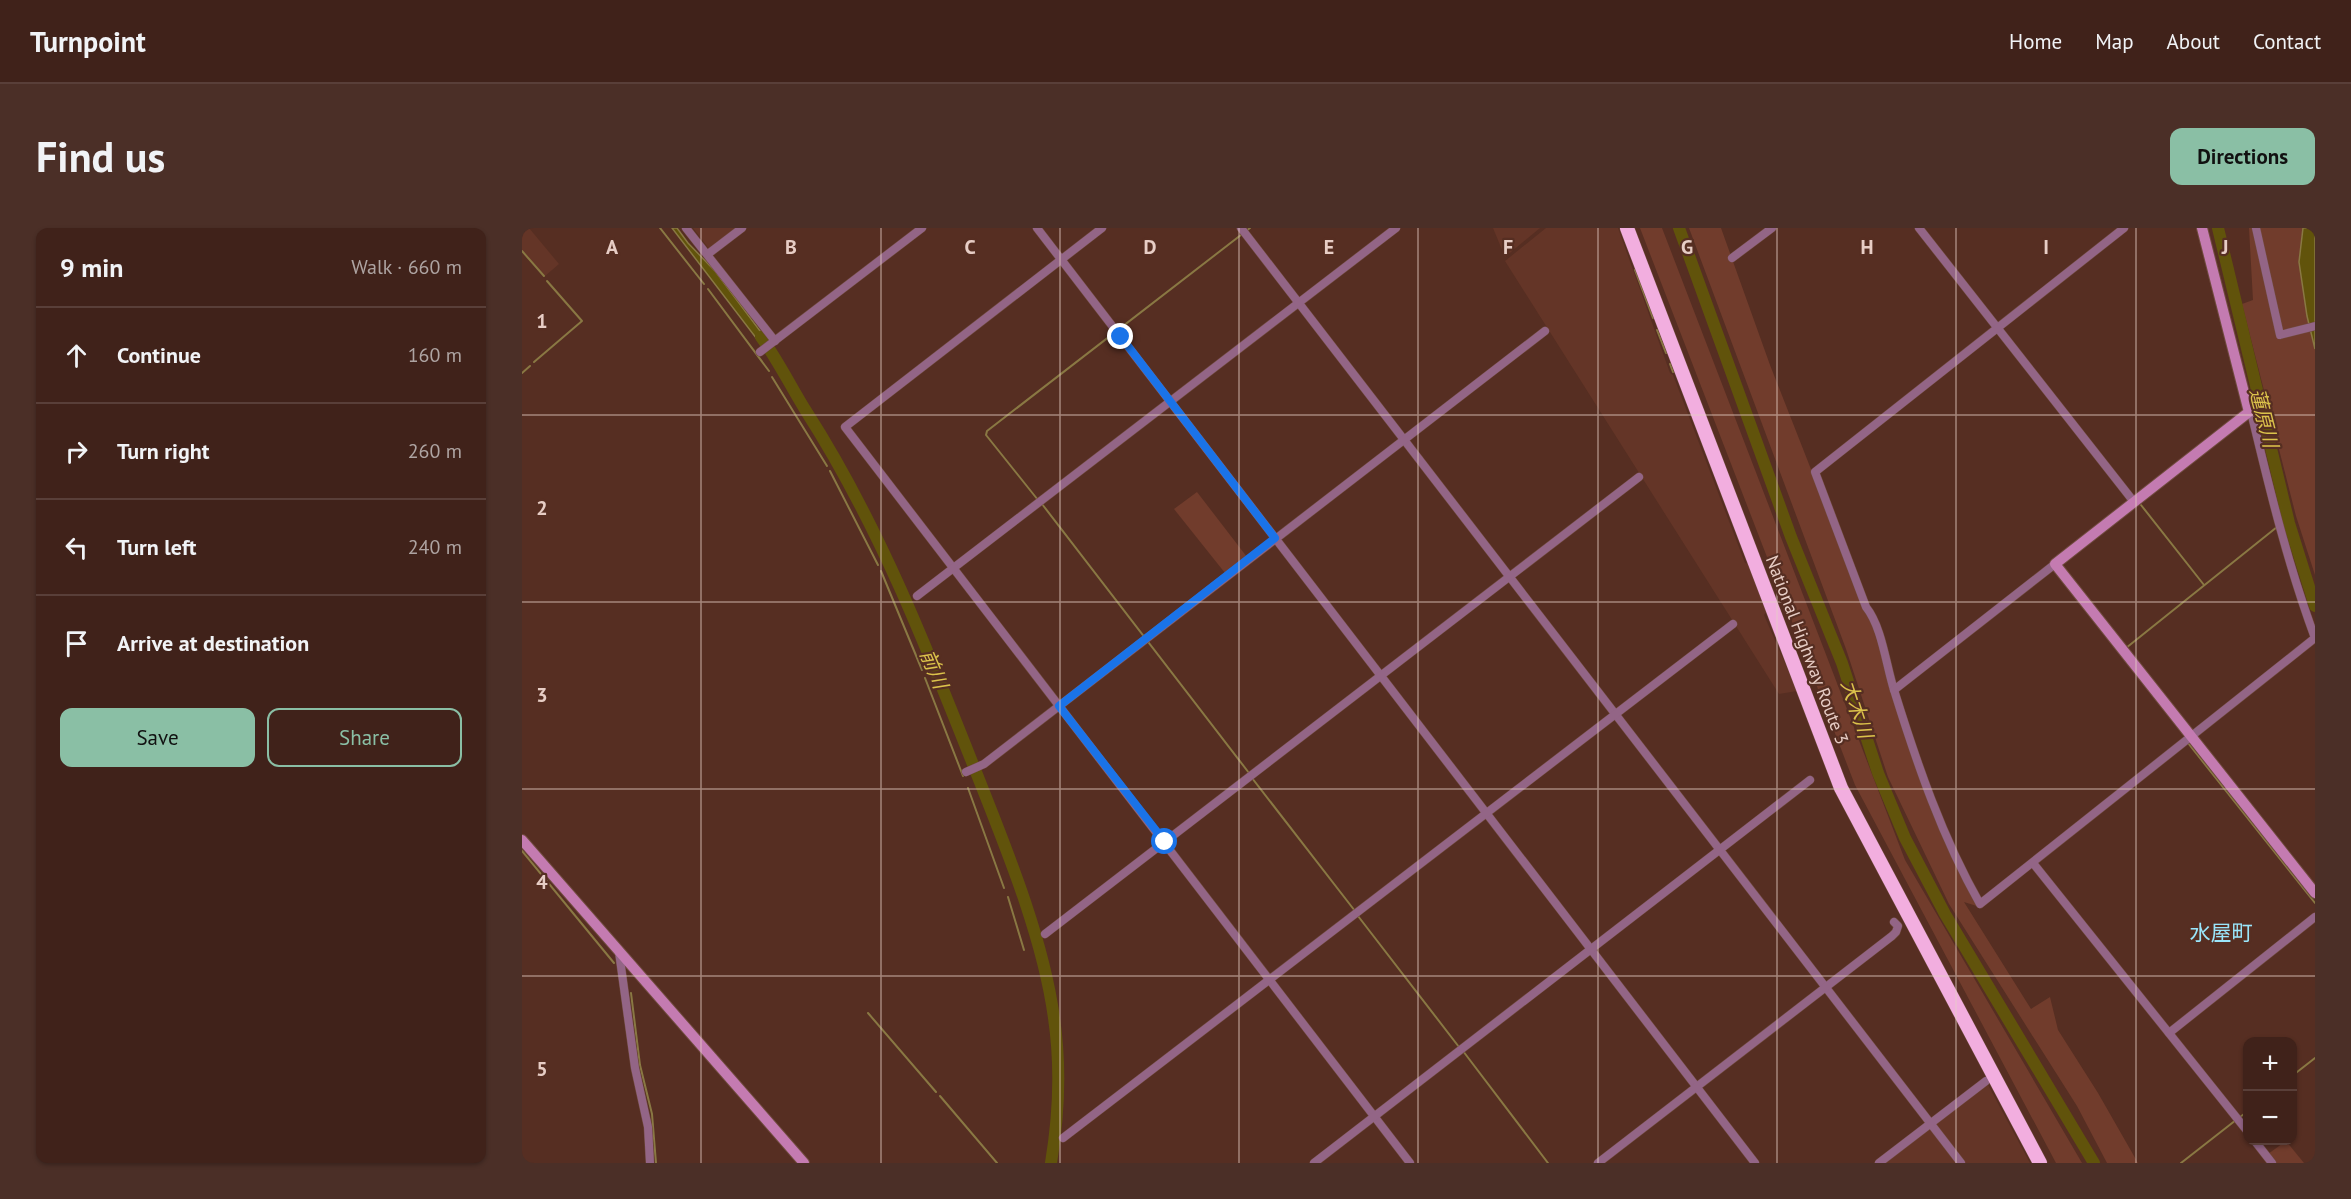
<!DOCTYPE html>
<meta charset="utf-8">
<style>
body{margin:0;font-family:"PT Sans","Noto Sans JP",sans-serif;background:#4b2f27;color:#f1f3f6}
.controls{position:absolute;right:18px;bottom:18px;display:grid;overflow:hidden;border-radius:12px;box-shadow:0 2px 4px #0004}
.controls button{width:54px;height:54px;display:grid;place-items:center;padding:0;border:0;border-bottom:2px solid #593f39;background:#40221a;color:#f1f3f6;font:30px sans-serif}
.stop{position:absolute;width:18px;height:18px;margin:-14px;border:4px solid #1a73e8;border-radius:50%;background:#fff}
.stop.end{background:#1a73e8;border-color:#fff;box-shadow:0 2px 6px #0008}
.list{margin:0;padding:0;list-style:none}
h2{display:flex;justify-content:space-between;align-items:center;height:78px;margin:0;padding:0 24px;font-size:26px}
h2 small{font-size:20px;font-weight:400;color:#aea4a2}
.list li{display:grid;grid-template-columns:39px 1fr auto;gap:18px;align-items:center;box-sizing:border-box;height:96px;padding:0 24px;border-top:2px solid #593f39}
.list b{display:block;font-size:22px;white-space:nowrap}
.list em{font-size:20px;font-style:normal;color:#aea4a2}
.actions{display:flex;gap:12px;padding:18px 24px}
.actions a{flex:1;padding:14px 0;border:2px solid #8abfa5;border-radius:12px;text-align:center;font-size:21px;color:#8abfa5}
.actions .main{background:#8abfa5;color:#111}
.icon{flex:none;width:33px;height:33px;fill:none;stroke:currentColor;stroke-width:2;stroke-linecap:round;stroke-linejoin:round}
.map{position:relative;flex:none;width:1793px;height:935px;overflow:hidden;border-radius:12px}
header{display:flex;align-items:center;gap:36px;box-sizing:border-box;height:84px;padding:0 30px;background:#40221a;border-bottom:2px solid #593f39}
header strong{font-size:28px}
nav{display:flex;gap:33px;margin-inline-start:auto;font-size:21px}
.intro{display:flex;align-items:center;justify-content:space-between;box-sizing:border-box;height:144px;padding:0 36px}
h1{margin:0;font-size:42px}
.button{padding:15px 27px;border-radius:12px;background:#8abfa5;color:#111;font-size:21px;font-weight:700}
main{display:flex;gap:36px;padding:0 36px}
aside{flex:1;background:#40221a;border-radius:12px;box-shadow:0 2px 4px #0004}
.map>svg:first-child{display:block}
.built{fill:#643527}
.green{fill:#713c2c}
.water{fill:#61530b;stroke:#897843;stroke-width:1.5}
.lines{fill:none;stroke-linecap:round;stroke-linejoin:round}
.stream{stroke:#897843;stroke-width:2}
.river{stroke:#61530b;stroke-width:12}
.street-casing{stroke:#704b3f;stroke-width:9}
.secondary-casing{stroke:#704b3f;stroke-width:12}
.highway-casing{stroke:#704b3f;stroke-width:15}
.street{stroke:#936586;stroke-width:8}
.secondary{stroke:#c47bb1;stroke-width:10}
.highway{stroke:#f2aedf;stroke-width:14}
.route{stroke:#1a73e8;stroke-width:8}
.grid{fill:none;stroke:#e7cdc5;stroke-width:1.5;stroke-opacity:0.55}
.labels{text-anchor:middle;stroke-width:4.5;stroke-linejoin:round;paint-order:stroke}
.street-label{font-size:18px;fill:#e7cdc5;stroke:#562e22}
.water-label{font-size:20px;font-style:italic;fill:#dbc24b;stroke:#562e22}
.quarter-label{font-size:21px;fill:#9ae6fb;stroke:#562e22}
.grid-label{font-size:20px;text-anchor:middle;font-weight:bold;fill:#e7cdc5;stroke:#562e22;stroke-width:4.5;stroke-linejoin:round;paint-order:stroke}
</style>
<header>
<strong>Turnpoint</strong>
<nav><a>Home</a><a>Map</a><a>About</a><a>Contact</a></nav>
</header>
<div class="intro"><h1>Find us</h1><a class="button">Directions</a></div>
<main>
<aside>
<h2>9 min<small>Walk · 660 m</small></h2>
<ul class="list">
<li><svg class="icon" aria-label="ahead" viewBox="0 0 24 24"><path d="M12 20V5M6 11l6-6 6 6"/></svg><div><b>Continue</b></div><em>160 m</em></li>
<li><svg class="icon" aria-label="right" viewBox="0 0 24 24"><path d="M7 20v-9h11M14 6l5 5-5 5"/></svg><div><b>Turn right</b></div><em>260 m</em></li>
<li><svg class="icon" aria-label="left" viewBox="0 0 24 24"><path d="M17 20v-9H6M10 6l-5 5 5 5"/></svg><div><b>Turn left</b></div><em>240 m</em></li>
<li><svg class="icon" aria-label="arrive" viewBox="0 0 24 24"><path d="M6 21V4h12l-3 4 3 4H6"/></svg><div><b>Arrive at destination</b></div></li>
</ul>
<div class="actions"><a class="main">Save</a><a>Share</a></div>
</aside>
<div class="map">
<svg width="1793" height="935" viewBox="0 0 1793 935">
<rect width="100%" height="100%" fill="#562e22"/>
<g class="built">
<polygon points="0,0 7,0 37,36 23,48 0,22"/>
<polygon points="171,0 217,0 188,22"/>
<polygon points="971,0 1018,0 983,29"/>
<polygon points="1024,0 1096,0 1148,145 1151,147 1223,335 1228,336 1245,383 1242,387 1275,463 1257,466 983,33"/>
<polygon points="1465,855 1508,935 1443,935 1413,896"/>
<polygon points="1407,900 1435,935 1362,935"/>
</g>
<g class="green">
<polygon points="1118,0 1140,0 1383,632 1560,935 1534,935 1333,557"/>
<polygon points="1167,0 1199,0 1248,137 1349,394 1408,579 1434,638 1458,679 1442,674 1509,781 1528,769 1536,802 1576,865 1616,935 1585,935 1555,878 1427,676 1366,549 1324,421"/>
<polygon points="1727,0 1781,0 1777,34 1785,88 1793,121 1793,347 1774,288 1720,76 1731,72"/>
<polygon points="675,264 725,329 703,345 652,281"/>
<polygon points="1764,913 1782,935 1754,935 1746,926"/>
</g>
<g class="water">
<polygon points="150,0 155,0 166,15 193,43 247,115 241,119"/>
<polygon points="1781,0 1793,0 1793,121 1785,88 1777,34"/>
</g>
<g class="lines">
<g class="stream">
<polyline points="138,0 182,56"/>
<polyline points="0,23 22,48"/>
<polyline points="1113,42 1131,90"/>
<polyline points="186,61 247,143"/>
<polyline points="1135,102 1144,125"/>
<polyline points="12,134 60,93 25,53"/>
<polyline points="1148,136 1151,144"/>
<polyline points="0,145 8,138"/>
<polyline points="250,149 305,238"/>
<polyline points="308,243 356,337"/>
<polyline points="516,272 464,207 465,203 728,0"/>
<polyline points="520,276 727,545"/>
<polyline points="1619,277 1682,357"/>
<polyline points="1761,296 1767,295"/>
<polyline points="359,343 400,442"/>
<polyline points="1604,420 1755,299"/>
<polyline points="403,450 441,548"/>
<polyline points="1666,515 1793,675"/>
<polyline points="730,550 833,683"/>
<polyline points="446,560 482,660"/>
<polyline points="0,623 92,735"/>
<polyline points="486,669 502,722"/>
<polyline points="836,688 937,819"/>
<polyline points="109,765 118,837 130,886 134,935"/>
<polyline points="346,785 414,864"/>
<polyline points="941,823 1026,935"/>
<polyline points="1770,848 1793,830"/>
<polyline points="418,868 475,935"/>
<polyline points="1718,889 1726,883"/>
<polyline points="1659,935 1714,892"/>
</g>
<g class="river">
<polyline points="1157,0 1269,309 1320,435 1356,545 1383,610 1423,686 1572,935"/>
<polyline points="1696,0 1767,295 1793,378"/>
<path d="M239,109C256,132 269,159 284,183C356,295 405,420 454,544C484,620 521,709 532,790C539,838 537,887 529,935"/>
</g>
<g class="street-casing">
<g id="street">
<polyline points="164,0 253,113"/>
<polyline points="515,0 1233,935"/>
<polyline points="580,0 323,199 888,935"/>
<polyline points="719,0 1439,935"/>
<polyline points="1397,0 1612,274"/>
<path d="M1602,0L1293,244L1344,379C1360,399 1364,437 1372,462C1395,536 1420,609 1458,676L1793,410C1766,337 1748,263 1730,188L1727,184"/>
<polyline points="1734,0 1758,107 1793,98"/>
<polyline points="186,26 220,0"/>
<polyline points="1210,30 1250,0"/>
<polyline points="238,124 400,0"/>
<polyline points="395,368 874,0"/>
<polyline points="1372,462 1533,336"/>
<polyline points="444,544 462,536 1023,103"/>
<polyline points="1511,635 1726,904"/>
<polyline points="523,706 1117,249"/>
<polyline points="97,724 113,840 126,899 128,935"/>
<polyline points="1647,805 1793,689"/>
<polyline points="541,910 1211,396"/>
<polyline points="1732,912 1750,935"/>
<polyline points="792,935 1288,552"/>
<polyline points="1076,935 1370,708 1374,704 1376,698 1372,694"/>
<polyline points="1357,935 1464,853"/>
</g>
</g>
<g class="secondary-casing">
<g id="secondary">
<polyline points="1680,0 1727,184 1533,336 1793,665"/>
<polyline points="0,612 282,935"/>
</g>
</g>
<g class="highway-casing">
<polyline id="highway" points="1105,0 1319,560 1518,935"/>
</g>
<use href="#street" class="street"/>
<use href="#secondary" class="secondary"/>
<use href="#highway" class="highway"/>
</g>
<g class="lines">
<polyline class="route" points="599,109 753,310 537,478 643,614"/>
</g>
<path class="grid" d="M179,0V935M359,0V935M538,0V935M717,0V935M896,0V935M1076,0V935M1255,0V935M1434,0V935M1614,0V935M0,187H1793M0,374H1793M0,561H1793M0,748H1793"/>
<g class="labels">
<g class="street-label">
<text transform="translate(1285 422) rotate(69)" y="6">National Highway Route 3</text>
</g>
<g class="water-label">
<text transform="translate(1742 190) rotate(76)" y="7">蓮原川</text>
<text transform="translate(412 441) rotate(67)" y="7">前川</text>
<text transform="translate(1335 481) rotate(72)" y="7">大木川</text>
</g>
<g class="quarter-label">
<text x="1699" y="712">水屋町</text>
</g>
</g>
<g class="grid-label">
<text x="90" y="26">A</text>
<text x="269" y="26">B</text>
<text x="448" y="26">C</text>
<text x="628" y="26">D</text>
<text x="807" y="26">E</text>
<text x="986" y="26">F</text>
<text x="1165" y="26">G</text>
<text x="1345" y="26">H</text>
<text x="1524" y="26">I</text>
<text x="1703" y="26">J</text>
<text x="20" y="100">1</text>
<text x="20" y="287">2</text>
<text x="20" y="474">3</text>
<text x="20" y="661">4</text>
<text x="20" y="848">5</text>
</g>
</svg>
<div class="controls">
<button>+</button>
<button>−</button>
</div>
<div class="stop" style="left:643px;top:614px"></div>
<div class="stop end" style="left:599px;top:109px"></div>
</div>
</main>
